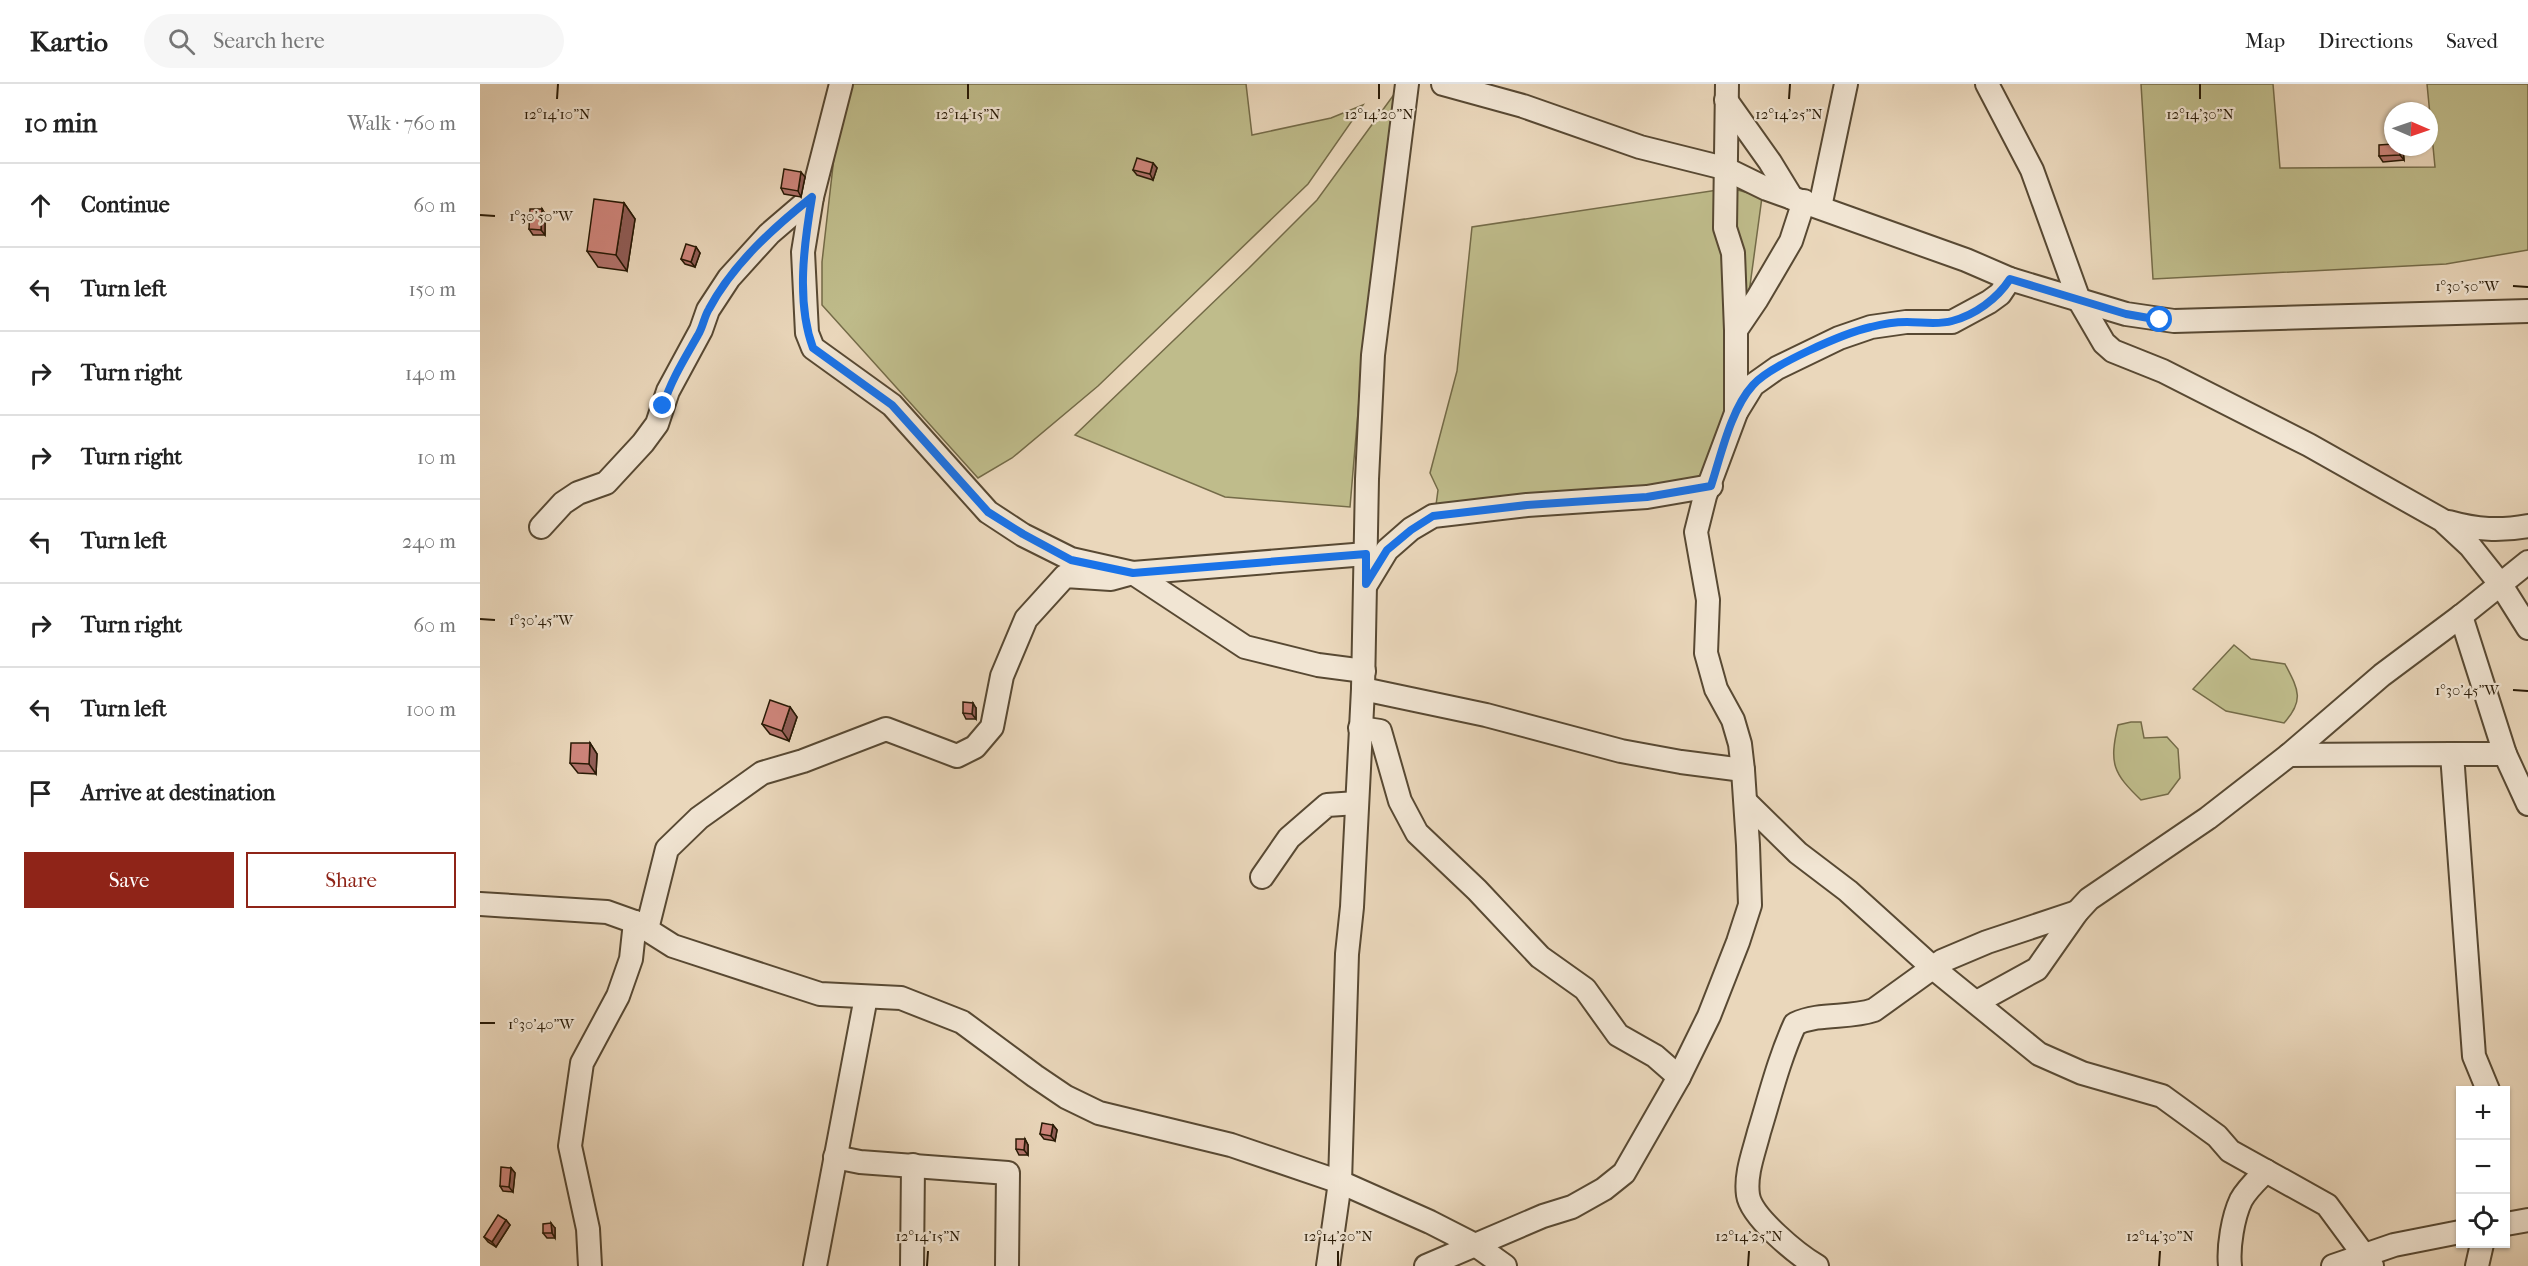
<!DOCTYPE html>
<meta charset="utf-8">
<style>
body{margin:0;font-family:"IM FELL French Canon",serif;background:#f6f6f6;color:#222}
.controls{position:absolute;right:18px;bottom:18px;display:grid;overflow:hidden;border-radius:0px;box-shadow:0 2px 4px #0004}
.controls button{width:54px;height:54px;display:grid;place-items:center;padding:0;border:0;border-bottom:2px solid #e0e0e0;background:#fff;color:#222;font:30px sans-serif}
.compass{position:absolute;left:1904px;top:18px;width:54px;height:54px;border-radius:50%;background:#fff;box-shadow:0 2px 4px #0004;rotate:92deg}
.stop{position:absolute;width:18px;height:18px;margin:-14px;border:4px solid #1a73e8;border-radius:50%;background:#fff}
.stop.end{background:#1a73e8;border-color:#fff;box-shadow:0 2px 6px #0008}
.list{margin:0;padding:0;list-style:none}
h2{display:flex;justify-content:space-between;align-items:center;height:78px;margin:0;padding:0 24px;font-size:26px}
h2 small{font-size:20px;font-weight:400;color:#767676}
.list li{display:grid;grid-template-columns:39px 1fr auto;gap:18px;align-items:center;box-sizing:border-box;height:84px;padding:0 24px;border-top:2px solid #e0e0e0}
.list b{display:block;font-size:22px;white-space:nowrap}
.list em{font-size:20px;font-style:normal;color:#767676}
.actions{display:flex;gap:12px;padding:18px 24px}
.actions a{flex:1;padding:14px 0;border:2px solid #8f2418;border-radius:0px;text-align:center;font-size:21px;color:#8f2418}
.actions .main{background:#8f2418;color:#fff}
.icon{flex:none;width:33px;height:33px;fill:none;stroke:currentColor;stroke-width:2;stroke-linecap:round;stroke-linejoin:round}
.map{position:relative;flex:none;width:2048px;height:1182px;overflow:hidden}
header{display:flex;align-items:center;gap:36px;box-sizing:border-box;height:84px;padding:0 30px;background:#fff;border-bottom:2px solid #e0e0e0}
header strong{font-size:28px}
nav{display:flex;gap:33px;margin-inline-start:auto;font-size:21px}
.search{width:420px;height:54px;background:#f6f6f6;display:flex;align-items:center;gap:15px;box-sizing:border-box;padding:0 21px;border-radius:33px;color:#767676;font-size:22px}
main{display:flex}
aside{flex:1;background:#fff}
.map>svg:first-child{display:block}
.green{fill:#bfbc8b;stroke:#746b48;stroke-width:1.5}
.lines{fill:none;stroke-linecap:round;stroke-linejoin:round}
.minor-casing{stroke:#584933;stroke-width:26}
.minor{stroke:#f1e5d3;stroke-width:22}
.wall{fill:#b1726a;stroke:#281a06;stroke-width:1.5}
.shaded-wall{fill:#905d56;stroke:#281a06;stroke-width:1.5}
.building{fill:#ce857b;stroke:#281a06;stroke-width:1.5}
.route{stroke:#1a73e8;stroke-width:8}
.ticks{fill:none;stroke:#281a06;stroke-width:2}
.ticks-label{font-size:15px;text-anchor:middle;fill:#281a06;stroke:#f1e5d3;stroke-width:4.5;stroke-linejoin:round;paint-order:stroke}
</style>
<header>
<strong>Kartio</strong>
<div class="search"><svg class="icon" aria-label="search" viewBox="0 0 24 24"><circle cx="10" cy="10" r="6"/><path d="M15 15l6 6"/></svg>Search here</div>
<nav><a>Map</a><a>Directions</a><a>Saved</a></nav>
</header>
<main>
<aside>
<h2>10 min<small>Walk · 760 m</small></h2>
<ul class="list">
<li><svg class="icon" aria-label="ahead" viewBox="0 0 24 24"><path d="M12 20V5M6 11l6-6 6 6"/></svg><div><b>Continue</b></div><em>60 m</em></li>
<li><svg class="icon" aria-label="left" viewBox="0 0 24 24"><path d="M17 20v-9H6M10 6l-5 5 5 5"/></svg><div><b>Turn left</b></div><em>150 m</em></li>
<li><svg class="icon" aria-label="right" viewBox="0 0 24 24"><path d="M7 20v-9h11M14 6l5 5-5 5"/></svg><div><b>Turn right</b></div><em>140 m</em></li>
<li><svg class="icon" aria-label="right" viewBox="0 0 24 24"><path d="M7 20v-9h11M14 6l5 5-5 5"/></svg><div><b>Turn right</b></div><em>10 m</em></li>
<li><svg class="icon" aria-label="left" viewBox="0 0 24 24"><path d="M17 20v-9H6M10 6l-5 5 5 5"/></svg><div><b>Turn left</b></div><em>240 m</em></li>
<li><svg class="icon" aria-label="right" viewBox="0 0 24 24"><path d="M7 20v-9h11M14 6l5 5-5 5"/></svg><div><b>Turn right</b></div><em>60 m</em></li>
<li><svg class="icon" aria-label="left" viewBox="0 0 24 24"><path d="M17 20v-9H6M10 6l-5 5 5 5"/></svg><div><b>Turn left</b></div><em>100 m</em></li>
<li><svg class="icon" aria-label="arrive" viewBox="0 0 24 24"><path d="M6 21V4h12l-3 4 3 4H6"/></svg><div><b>Arrive at destination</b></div></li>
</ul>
<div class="actions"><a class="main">Save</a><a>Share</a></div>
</aside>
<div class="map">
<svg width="2048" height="1182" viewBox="0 0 2048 1182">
<rect width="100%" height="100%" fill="#ead7bb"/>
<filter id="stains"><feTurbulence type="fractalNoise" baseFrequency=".00333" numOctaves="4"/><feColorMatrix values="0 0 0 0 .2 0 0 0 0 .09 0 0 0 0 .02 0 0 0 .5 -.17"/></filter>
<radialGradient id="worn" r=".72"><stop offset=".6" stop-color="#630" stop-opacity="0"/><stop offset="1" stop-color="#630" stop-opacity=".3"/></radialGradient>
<g class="green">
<polygon points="371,0 766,0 772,51 851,34 883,21 828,100 618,302 532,374 498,394 342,221 342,178 361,12"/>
<polygon points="1661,0 1793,0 1800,84 1955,83 1947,0 2048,0 2048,166 1966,180 1673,195"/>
<polygon points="918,5 884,257 870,423 745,413 595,351 769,184 837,116"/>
<polygon points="1251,104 1282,113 1253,327 1226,406 954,436 958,406 950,389 977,287 992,143"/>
<path d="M1754,561L1771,575L1805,580C1818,605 1825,616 1804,639L1746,627L1713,605Z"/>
<path d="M1651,638H1661L1664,654L1687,653L1698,665L1700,694L1688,710L1661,716C1633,689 1629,680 1638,641Z"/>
</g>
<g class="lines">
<g class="minor-casing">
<g id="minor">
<polyline points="361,0 332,113 323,168 327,249 333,264 412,321 508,428 543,451 591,475 653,489 765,563 838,581 884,587"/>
<polyline points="963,0 1043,22 1160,63 1244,84 1287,105 1486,176 1530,195 1646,230 1694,237 2048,227"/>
<polyline points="1247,0 1245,144 1253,169 1256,246"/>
<polyline points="1507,0 1552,86 1599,216 1624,259 1633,267 1683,287 1829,361 1962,436 1990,462 2021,501 2048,544"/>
<polyline points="1246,16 1290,78 1312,114"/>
<polyline points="1340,123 1366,0"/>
<polyline points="1257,327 1273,301 1297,284 1359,254 1391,243 1426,238 1472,238 1509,218 1520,210 1530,195"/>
<path d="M1969,438C1997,446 2020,447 2048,442"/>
<polyline points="61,443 83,419 98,409 126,399 163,359 177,340 188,307 221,246 228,226 249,194 289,150 332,113"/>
<polyline points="887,499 907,466 931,445 953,432 1047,421 1167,413 1231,402"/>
<polyline points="1981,532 2025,670 2048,720"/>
<polyline points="883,605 1006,631 1141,667 1201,678 1263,686"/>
<polyline points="880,644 900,647 920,717 937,749 997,806 1060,873 1105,905 1138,951 1175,972 1199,993"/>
<polyline points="1972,670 2025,670"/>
<polyline points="1809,671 1972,670 1994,972 2008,1006"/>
<polyline points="1266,718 1318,769 1368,807 1452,883 1559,970 1602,989 1682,1012 1737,1052 1750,1067 1847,1121 1892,1182"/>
<polyline points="782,793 809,754 847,721 877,719"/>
<polyline points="0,820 127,828 155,838 193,862 340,910 421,914 482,938 555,992 586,1013 619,1029 751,1061 860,1098 950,1138 997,1162 1025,1182"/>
<polyline points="167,845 187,765 219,734 282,689 323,677 406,645 477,672 495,663 512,643 522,592 546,535 585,492 631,495 653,489 886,470"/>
<polyline points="1497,918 1557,885 1597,828 1609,815 1728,734 1809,671 1902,591 1981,532 2048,478"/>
<polyline points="355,1073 380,1078 528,1089 527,1182"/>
<polyline points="2026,1140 2048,1136"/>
<polyline points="110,1182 108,1145 90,1062 102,979 138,912 151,875 155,838"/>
<polyline points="335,1182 386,913"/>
<polyline points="432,1182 433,1081"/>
<polyline points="848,1182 860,1098 867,870 872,823 883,605 887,395 893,271 927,0"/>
<polyline points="946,1182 1063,1132 1092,1123 1124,1105 1144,1089 1199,993 1229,932 1258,858 1270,821 1268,761 1263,686 1260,660 1253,636 1236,605 1226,569 1228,516 1216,448 1225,412 1256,329 1256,246 1277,215 1311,157 1324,117"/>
<path d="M1337,1182C1318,1171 1271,1133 1268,1111C1265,1090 1274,1068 1279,1048C1290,1012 1299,975 1315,940C1341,928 1368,935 1394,926L1462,877L1507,858L1597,828"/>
<path d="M1750,1182C1748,1163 1753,1133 1761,1116C1767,1105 1777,1096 1786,1087"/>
<polyline points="1853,1182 1914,1161 1980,1148"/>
<polyline points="1997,1182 2002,1160"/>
</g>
</g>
<use href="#minor" class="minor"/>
</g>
<g class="wall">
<polygon points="1923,65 1924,76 1903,78 1899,72"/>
<polygon points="673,79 677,84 673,96 657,91 653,86"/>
<polygon points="325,93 321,113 304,110 301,104"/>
<polygon points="144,119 155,135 147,187 118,183 107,167"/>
<polygon points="62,125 65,130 65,151 53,151 49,145"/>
<polygon points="216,163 220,169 215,183 205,180 201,175"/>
<polygon points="310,623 317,633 309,657 290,650 282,640"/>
<polygon points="496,624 496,635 486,635 483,629"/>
<polygon points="110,659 117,670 116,690 98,689 90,679"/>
<polygon points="573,1041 577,1046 575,1057 564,1055 560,1050"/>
<polygon points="545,1055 548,1061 548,1071 539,1071 536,1065"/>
<polygon points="31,1084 35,1089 33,1108 23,1107 20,1102"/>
<polygon points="26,1136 30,1141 16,1163 8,1158 4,1153"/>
<polygon points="75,1144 75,1154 67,1154 63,1149"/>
</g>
<g class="shaded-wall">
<polygon points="1919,63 1922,63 1923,65 1924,76 1920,71"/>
<polygon points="673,79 677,84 673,96 670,90"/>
<polygon points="321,88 325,93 321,113 318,107"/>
<polygon points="144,119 155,135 147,187 136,171"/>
<polygon points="62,125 65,130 65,151 61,146"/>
<polygon points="216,163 220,169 215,183 211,178"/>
<polygon points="493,619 496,624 496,635 492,630"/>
<polygon points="310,623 317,633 309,657 302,647"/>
<polygon points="110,659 117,670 116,690 109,680"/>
<polygon points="573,1041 577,1046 575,1057 571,1052"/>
<polygon points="545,1055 548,1061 548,1071 544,1066"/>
<polygon points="31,1084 35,1089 33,1108 29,1103"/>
<polygon points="26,1136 30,1141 16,1163 12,1158"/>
<polygon points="71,1139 75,1144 75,1154 72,1149"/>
</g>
<g class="building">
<polygon points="1913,60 1913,63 1919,63 1920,71 1899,72 1899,61"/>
<polygon points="657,74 673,79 670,90 653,86"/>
<polygon points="304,85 321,88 318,107 301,104"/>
<polygon points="114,115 144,119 136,171 107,167"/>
<polygon points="50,125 62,125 61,146 49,145"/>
<polygon points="206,160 216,163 211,178 201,175"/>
<polygon points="290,616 310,623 302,647 282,640"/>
<polygon points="483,618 493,619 492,630 483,629"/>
<polygon points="91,659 110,659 109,680 90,679"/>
<polygon points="562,1039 573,1041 571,1052 560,1050"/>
<polygon points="536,1055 545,1055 544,1066 536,1065"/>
<polygon points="21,1083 31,1084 29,1103 20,1102"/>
<polygon points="18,1131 26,1136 12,1158 4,1153"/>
<polygon points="71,1139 72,1149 63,1149 63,1140"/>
</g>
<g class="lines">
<path class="route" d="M183,322C191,296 205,274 218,251C223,243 224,233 229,225C253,180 293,144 332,113C324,160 316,218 333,264L412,321L508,428L543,450L591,476L653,489L886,470V500L907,466L931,446L953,432L1047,421L1167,413L1231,402C1241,371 1251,325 1273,301C1291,281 1364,249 1391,243C1402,240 1415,238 1427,238C1442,238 1458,241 1472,237C1495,231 1517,215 1530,195L1646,230L1680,236"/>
</g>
<path class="ticks" d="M77,15L78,0M488,15V0M899,15V0M1309,15L1310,0M1720,15V0M0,131L15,132M2033,202L2048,203M0,535L15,536M2033,606L2048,607M0,939H15M447,1182L448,1167M858,1182V1167M1268,1182L1269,1167M1679,1182L1680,1167"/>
<g class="ticks-label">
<text x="77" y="35">12°14'10"N</text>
<text x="488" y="35">12°14'15"N</text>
<text x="899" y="35">12°14'20"N</text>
<text x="1309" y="35">12°14'25"N</text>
<text x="1720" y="35">12°14'30"N</text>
<text x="61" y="137">1°30'50"W</text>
<text x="1987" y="207">1°30'50"W</text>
<text x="61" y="541">1°30'45"W</text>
<text x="1987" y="611">1°30'45"W</text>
<text x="61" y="945">1°30'40"W</text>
<text x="448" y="1157">12°14'15"N</text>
<text x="858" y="1157">12°14'20"N</text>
<text x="1269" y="1157">12°14'25"N</text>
<text x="1680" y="1157">12°14'30"N</text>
</g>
<rect width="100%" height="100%" filter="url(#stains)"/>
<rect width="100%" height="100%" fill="url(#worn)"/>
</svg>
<div class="controls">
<button>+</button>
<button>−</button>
<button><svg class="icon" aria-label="locate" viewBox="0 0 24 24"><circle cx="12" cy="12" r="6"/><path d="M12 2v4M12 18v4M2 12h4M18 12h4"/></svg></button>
</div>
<svg class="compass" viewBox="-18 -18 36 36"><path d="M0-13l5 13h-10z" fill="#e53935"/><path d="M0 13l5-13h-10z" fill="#767676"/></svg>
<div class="stop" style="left:1680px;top:236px"></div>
<div class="stop end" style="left:183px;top:322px"></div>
</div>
</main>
